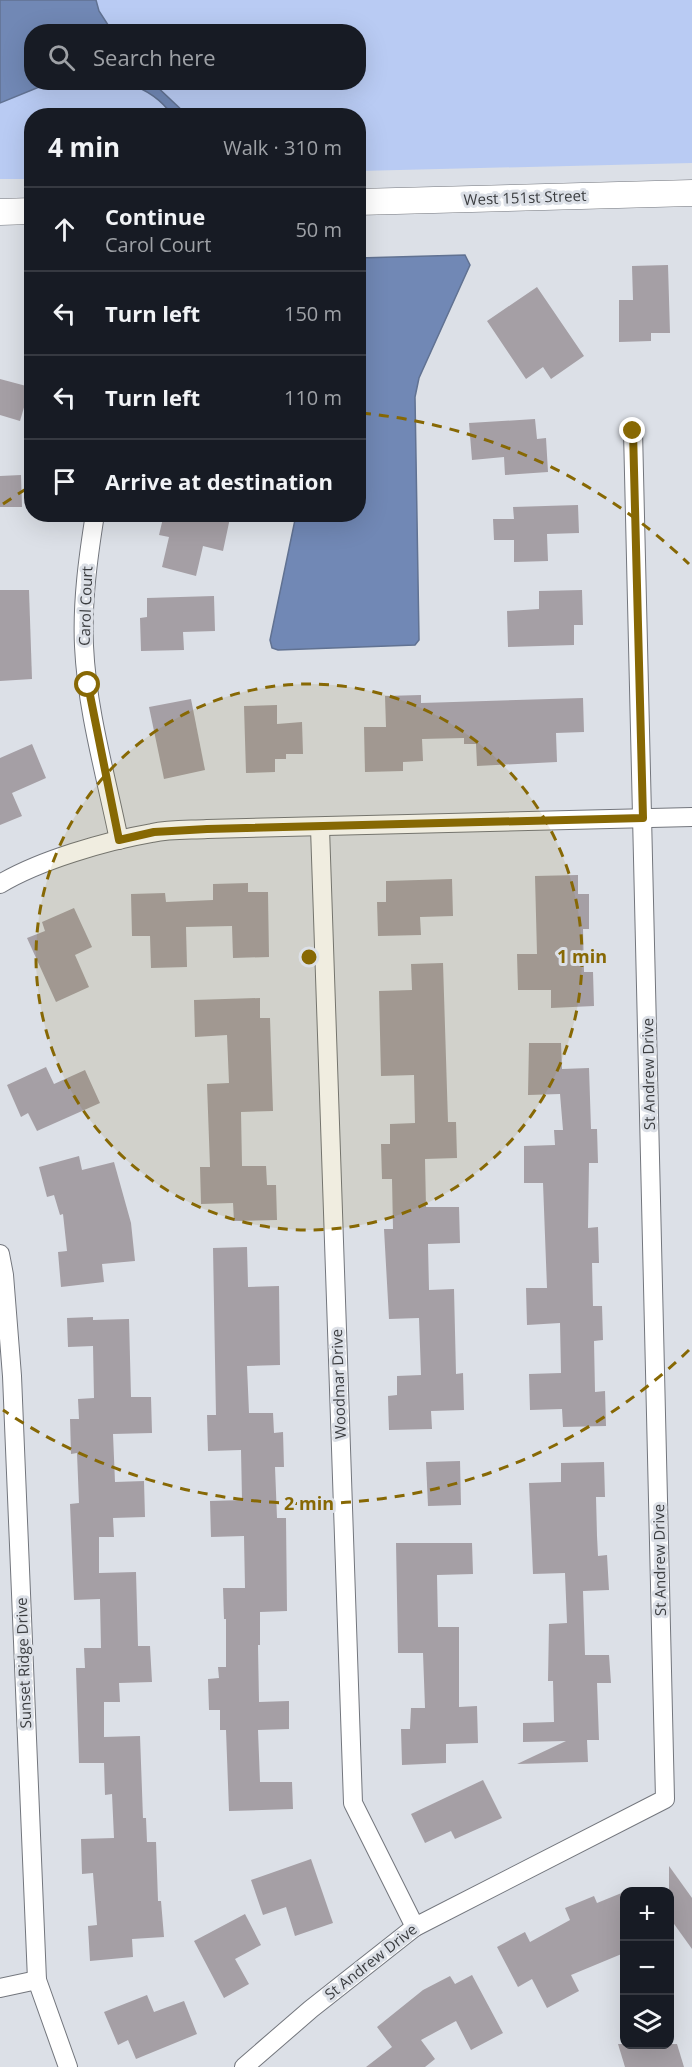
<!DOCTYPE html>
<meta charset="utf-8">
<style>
body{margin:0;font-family:"Open Sans",sans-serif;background:#20242c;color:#f1f3f6}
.controls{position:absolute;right:18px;bottom:18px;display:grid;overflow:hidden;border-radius:12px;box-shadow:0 6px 24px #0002}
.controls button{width:54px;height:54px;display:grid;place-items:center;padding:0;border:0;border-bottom:2px solid #363941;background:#171b24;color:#f1f3f6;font:30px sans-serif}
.stop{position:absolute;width:18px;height:18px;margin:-14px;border:4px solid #876804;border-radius:50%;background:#fff}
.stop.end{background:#876804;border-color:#fff;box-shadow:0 2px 6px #0008}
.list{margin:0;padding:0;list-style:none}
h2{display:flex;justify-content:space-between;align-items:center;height:78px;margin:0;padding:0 24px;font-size:26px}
h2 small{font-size:20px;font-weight:400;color:#9ea1a6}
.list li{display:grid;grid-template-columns:39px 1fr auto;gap:18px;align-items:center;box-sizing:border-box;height:84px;padding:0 24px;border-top:2px solid #363941}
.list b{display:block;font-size:22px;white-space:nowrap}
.list p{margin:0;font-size:20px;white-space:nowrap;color:#9ea1a6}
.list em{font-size:20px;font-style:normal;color:#9ea1a6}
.icon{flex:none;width:33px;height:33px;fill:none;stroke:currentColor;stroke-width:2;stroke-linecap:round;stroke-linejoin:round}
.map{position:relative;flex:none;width:692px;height:2067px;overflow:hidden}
.search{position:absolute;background:#171b24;box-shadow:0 6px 24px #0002;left:24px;top:24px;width:342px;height:66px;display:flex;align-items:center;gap:15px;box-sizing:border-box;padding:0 21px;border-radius:24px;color:#9ea1a6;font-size:22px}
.panel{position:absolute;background:#171b24;box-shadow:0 6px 24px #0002;left:24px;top:108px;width:342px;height:414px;border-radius:24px}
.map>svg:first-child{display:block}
.green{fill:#b9cbf3;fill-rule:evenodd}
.water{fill:#7188b5;stroke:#617292;stroke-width:1.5}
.building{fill:#a59fa5}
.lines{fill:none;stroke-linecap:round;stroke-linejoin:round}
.street-casing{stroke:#73767d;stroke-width:20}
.secondary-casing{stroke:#73767d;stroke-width:27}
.street{stroke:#fff;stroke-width:18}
.secondary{stroke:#fff;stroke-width:26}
.route{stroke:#876804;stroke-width:8}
.ring{fill:none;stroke:#876804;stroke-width:3;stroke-dasharray:10 8}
.labels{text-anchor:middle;stroke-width:6;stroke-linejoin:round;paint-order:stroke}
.street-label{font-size:15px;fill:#3b3d40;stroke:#dce0e7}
.centre{fill:#876804;stroke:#dce0e7;stroke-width:3}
.ring-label{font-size:18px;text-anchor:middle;font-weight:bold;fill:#876804;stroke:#dce0e7;stroke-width:6;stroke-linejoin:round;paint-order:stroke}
</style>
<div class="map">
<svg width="692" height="2067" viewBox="0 0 692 2067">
<rect width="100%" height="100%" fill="#dce0e7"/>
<path class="green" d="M0,0H692V163L359,171L358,116H32L31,179H0ZM32,32H358V82H32Z"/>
<g class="water">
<polygon points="0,0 96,0 99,11 112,31 32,32 32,82 49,83 0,103"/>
<path d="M127,83H153L187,115H172C161,99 145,89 127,83Z"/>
<polygon points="465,255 470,265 419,378 415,397 419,640 415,645 278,650 272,648 270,640 296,515 358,514 359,258"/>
</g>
<g class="building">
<polygon points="668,265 670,333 651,333 651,341 619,342 619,300 633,300 632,266"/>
<polygon points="537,287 584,356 551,379 543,367 526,379 487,321"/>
<polygon points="0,379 30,387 20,421 0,415"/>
<polygon points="535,419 537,439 546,438 548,472 505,475 504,457 472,460 469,423"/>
<polygon points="21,475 22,507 0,507 0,476"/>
<polygon points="578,505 579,533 547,534 548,561 514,562 514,540 494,540 493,519 514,519 513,507"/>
<polygon points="164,514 214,514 230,518 223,551 203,546 196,576 162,567 169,537 159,535"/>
<polygon points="0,590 29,590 32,679 0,681"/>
<polygon points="582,590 583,625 574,625 574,645 508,647 507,611 539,609 539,591"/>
<polygon points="214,596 215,631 183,632 184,650 141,651 140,618 147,617 147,598"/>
<polygon points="421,695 421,703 583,698 584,732 556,733 557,762 477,766 476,744 464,744 464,738 422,739 423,761 403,762 403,771 365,772 364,727 386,727 385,696"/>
<polygon points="191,699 205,770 164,779 149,707"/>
<polygon points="277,705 277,724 302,722 303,754 286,754 286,759 275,759 275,772 246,773 244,706"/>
<polygon points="32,744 46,778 12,793 22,816 0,825 0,758"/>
<polygon points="578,875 578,894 589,894 589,929 583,929 584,972 593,972 594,1006 551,1008 551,990 518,990 517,954 537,954 535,876"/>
<polygon points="452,879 453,916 420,917 421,935 378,936 377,902 386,902 386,881"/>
<polygon points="248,883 248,892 268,892 269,957 233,958 232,926 186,927 187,967 151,968 150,936 132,936 131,894 165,893 166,902 213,900 213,884"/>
<polygon points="74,908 92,947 75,955 89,987 56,1002 27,938 45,931 42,922"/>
<polygon points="443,963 448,1122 456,1122 457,1158 425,1159 426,1207 459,1207 460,1243 428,1244 429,1290 454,1289 456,1374 463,1373 464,1410 431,1411 432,1429 389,1430 388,1396 397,1395 397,1376 421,1375 419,1318 389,1319 384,1229 393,1229 392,1179 382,1179 381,1144 390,1144 390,1124 415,1123 414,1075 381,1076 379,991 412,990 411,964"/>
<polygon points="260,998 260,1018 270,1018 273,1111 241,1112 242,1166 266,1166 267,1185 276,1185 277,1220 234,1221 233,1203 201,1204 200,1167 210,1167 207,1084 229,1083 227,1035 195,1037 194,1000"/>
<polygon points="529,1043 561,1043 562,1069 589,1068 591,1129 597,1129 598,1163 589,1163 588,1228 598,1227 599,1263 592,1263 593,1306 602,1306 603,1340 594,1341 595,1392 605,1391 606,1426 563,1427 562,1409 530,1410 529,1374 561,1373 560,1323 527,1325 526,1288 547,1288 543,1183 524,1183 524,1146 555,1145 554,1130 563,1130 560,1094 528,1095"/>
<polygon points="46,1067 54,1084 85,1070 100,1103 37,1131 28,1113 21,1117 7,1085"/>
<polygon points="79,1156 82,1170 114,1162 131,1223 135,1261 102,1264 104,1282 61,1287 58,1252 67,1251 63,1214 60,1215 54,1195 47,1197 39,1167"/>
<polygon points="247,1247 248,1287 279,1286 280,1365 247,1366 249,1413 273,1413 274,1433 283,1432 284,1467 275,1467 277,1518 286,1518 287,1611 260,1612 260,1645 258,1645 259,1702 289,1701 289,1729 258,1730 260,1782 292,1782 293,1809 229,1811 226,1730 220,1730 220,1710 209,1710 208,1679 219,1678 218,1667 226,1667 226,1619 224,1619 223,1588 245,1588 244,1536 211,1537 210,1501 242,1500 241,1450 208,1451 207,1415 216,1415 213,1248"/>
<polygon points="93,1317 93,1320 129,1319 131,1397 151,1397 152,1433 113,1434 115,1482 144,1481 145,1517 113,1518 114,1537 99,1537 99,1573 136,1572 138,1646 150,1646 152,1682 119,1683 120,1702 104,1702 104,1737 140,1736 143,1818 146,1818 147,1842 156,1842 158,1901 161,1901 164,1937 132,1939 133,1957 90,1961 88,1926 97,1925 93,1873 82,1874 81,1839 114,1838 112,1794 105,1795 104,1763 79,1763 76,1668 85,1668 84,1648 101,1648 100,1599 74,1600 70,1504 79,1503 77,1453 71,1454 70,1419 79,1419 78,1399 94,1398 93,1346 68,1347 67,1318"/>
<polygon points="460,1461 461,1505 428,1506 426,1462"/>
<polygon points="604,1462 605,1497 596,1497 597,1536 598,1556 607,1555 609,1590 583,1591 585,1655 609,1655 611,1683 597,1683 599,1740 587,1740 588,1762 517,1764 566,1741 523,1742 523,1723 554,1722 553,1681 548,1681 549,1624 567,1623 565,1573 533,1574 529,1483 561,1482 561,1463"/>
<polygon points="396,1543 472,1543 473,1574 437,1575 438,1627 459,1627 459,1707 477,1706 478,1743 446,1744 446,1763 402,1765 401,1729 410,1729 411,1708 425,1708 423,1653 398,1653"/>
<polygon points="483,1780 502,1818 455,1839 451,1831 425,1843 411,1814"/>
<polygon points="311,1859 333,1923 295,1936 286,1907 263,1915 251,1880"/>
<polygon points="669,1866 692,1898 692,1949 669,1917"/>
<polygon points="624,1892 624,1953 571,1975 579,1991 547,2008 532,1979 518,1987 497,1947 525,1932 530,1942 570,1920 565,1908 594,1896 597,1903"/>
<polygon points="245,1914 261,1945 235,1959 249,1984 224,1998 194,1941"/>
<polygon points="472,1975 503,2033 471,2050 456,2021 421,2040 435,2059 425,2067 366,2067 392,2047 377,2027 423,1990 450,1976 455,1984"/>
<polygon points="147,1995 154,2012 184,2001 197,2034 136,2059 128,2040 118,2045 104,2012"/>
<polygon points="618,2044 677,2044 684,2067 625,2067"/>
</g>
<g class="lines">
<g class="street-casing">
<g id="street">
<path d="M95,514C88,558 82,602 84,646C87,711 106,776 119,840"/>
<polyline points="320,828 353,1803 415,1927"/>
<path d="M0,884C40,860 106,841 152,833C170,829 189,830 207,829L692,817"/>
<polyline points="0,1254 4,1275 12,1376 37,1980 68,2067"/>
<polyline points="0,1988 37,1980"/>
<polyline points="244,2067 311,2009 415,1927 665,1799 633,431"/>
</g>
</g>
<g class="secondary-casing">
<g id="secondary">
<polyline points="358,202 692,193"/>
<polyline points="0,212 32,211"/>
</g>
</g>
<use href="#street" class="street"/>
<use href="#secondary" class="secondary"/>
</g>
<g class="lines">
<polyline class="route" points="88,685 119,840 154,832 207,829 643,818 633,431"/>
</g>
<circle cx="309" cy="957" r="273" fill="#876804" fill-opacity=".12"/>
<g class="ring">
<circle cx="309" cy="957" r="273"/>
<path d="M689 1350A547 547 0 0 1 3 1410M3 504A547 547 0 0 1 31 486M361 413A547 547 0 0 1 689 564"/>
</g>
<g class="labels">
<g class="street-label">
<text transform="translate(525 198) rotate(-2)" y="5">West 151st Street</text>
<text transform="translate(86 606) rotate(-88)" y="5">Carol Court</text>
<text transform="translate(649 1074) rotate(-91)" y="5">St Andrew Drive</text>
<text transform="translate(339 1384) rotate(-92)" y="5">Woodmar Drive</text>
<text transform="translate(660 1560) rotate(-91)" y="5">St Andrew Drive</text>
<text transform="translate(24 1663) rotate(-92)" y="5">Sunset Ridge Drive</text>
<text transform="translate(371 1962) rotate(-38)" y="5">St Andrew Drive</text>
</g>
</g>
<circle cx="309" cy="957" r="9" class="centre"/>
<g class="ring-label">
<text x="582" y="963">1 min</text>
<text x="309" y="1510">2 min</text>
</g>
</svg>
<div class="controls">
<button>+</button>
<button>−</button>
<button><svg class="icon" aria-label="layers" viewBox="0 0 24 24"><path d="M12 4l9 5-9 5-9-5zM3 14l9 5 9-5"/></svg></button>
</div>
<div class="stop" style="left:88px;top:685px"></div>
<div class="stop end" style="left:633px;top:431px"></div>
<div class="search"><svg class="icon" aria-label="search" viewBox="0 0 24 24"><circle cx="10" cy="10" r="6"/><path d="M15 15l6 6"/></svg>Search here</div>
<section class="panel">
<h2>4 min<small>Walk · 310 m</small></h2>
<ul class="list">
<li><svg class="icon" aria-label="ahead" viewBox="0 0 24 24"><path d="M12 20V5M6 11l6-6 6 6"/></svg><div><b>Continue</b><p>Carol Court</p></div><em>50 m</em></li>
<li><svg class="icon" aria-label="left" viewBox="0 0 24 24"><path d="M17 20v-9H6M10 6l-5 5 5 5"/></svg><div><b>Turn left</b></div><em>150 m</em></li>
<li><svg class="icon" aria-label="left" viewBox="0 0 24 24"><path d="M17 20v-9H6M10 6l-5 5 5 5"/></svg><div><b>Turn left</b></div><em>110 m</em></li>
<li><svg class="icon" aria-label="arrive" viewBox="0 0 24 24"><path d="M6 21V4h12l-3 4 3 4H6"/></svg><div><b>Arrive at destination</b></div></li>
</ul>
</section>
</div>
